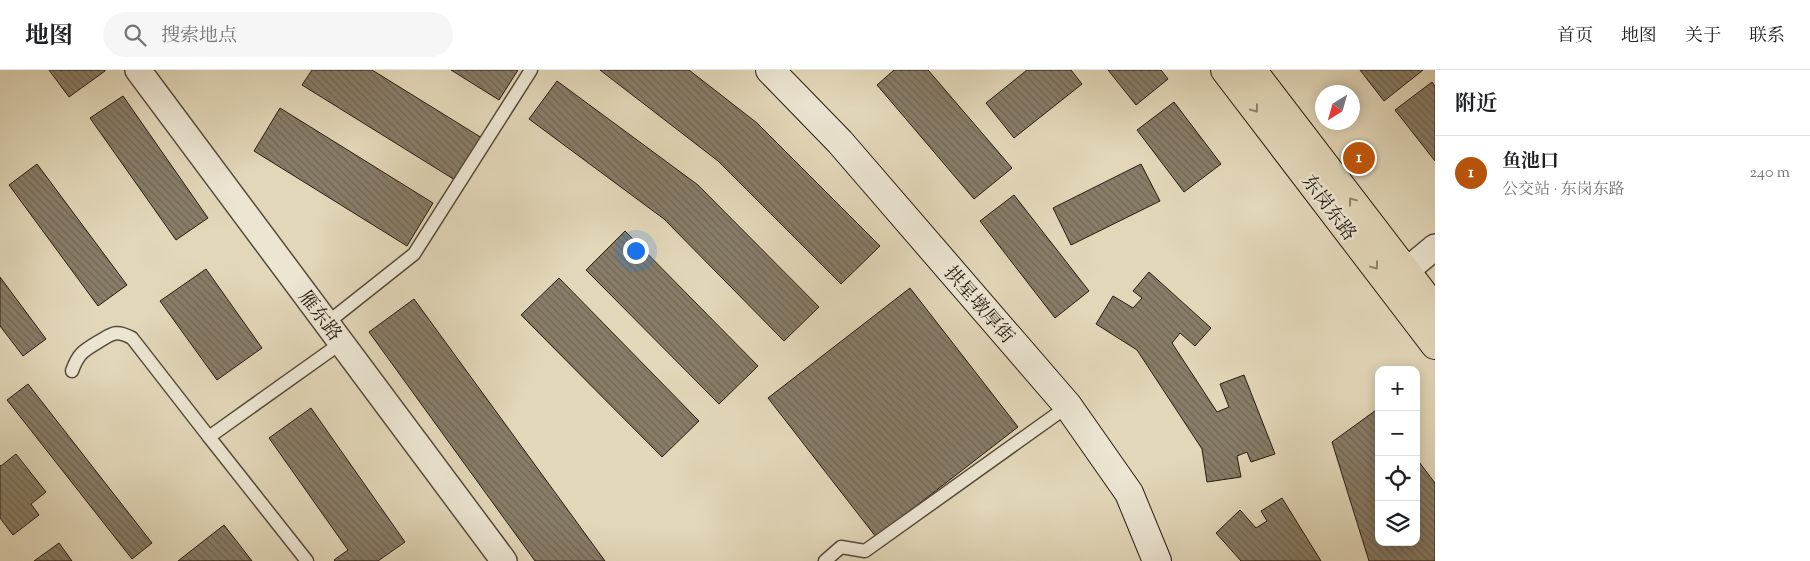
<!DOCTYPE html>
<html lang="zh">
<meta charset="utf-8">
<style>
body{margin:0;font-family:"Sorts Mill Goudy","Noto Serif SC",serif;background:#f6f6f6;color:#202124}
.controls{position:absolute;right:15px;bottom:15px;display:grid;overflow:hidden;border-radius:10px;box-shadow:0 2px 12px #0003}
.controls button{width:45px;height:45px;display:grid;place-items:center;padding:0;border:0;border-bottom:1px solid #e0e0e0;background:#fff;color:#202124;font:25px sans-serif}
.compass{position:absolute;left:1315px;top:15px;width:45px;height:45px;border-radius:50%;background:#fff;box-shadow:0 2px 12px #0003;rotate:217deg}
.you{position:absolute;left:635px;top:180px;width:18px;height:18px;margin:-12px;border:4px solid #fff;border-radius:50%;background:#1a73e8;box-shadow:0 0 0 8px #1a73e833}
.badge{display:grid;place-items:center;width:32px;height:32px;border-radius:50%;background:#b45309;color:#fff;font-size:16px;font-weight:700}
.pin{position:absolute;translate:-50% -50%;border:2px solid #fff;box-shadow:0 1px 5px #0006}
.list{margin:0;padding:0;list-style:none}
h2{display:flex;justify-content:space-between;align-items:center;height:65px;margin:0;padding:0 20px;font-size:21px}
h2 small{font-size:16px;font-weight:400;color:#757577}
.list li{display:grid;grid-template-columns:32px 1fr auto;gap:15px;align-items:center;box-sizing:border-box;height:75px;padding:0 20px;border-top:1px solid #e0e0e0}
.list b{display:block;font-size:19px;white-space:nowrap}
.list p{margin:0;font-size:16px;white-space:nowrap;color:#757577}
.list em{font-size:16px;font-style:normal;color:#757577}
.icon{flex:none;width:28px;height:28px;fill:none;stroke:currentColor;stroke-width:2;stroke-linecap:round;stroke-linejoin:round}
.map{position:relative;flex:none;width:1435px;height:491px;overflow:hidden}
header{display:flex;align-items:center;gap:30px;box-sizing:border-box;height:70px;padding:0 25px;background:#fff;border-bottom:1px solid #e0e0e0}
header strong{font-size:24px}
nav{display:flex;gap:28px;margin-inline-start:auto;font-size:18px}
.search{width:350px;height:45px;background:#f6f6f6;display:flex;align-items:center;gap:12px;box-sizing:border-box;padding:0 18px;border-radius:28px;color:#757577;font-size:19px}
main{display:flex}
aside{flex:1;background:#fff}
.map>svg:first-child{display:block}
.building{fill:url(#building-back-hatch);stroke:#271c10}
.lines{fill:none;stroke-linecap:round;stroke-linejoin:round}
.lane-casing{stroke:#564b3a;stroke-width:15}
.street-casing{stroke:#564b3a;stroke-width:28}
.secondary-casing{stroke:#271c10;stroke-width:30}
.primary-casing{stroke:#271c10;stroke-width:30}
.lane{stroke:#ece5d2;stroke-width:12}
.street{stroke:#ece5d2;stroke-width:25}
.secondary{stroke:#ece5d2;stroke-width:28}
.primary{stroke:#e2d7b9;stroke-width:28}
.oneway{stroke:#8e836d}
.labels{text-anchor:middle;stroke-width:5;stroke-linejoin:round;paint-order:stroke}
.street-label{font-size:19px;fill:#271c10;stroke:#ece5d2}
</style>
<header>
<strong>地图</strong>
<div class="search"><svg class="icon" aria-label="search" viewBox="0 0 24 24"><circle cx="10" cy="10" r="6"/><path d="M15 15l6 6"/></svg>搜索地点</div>
<nav><a>首页</a><a>地图</a><a>关于</a><a>联系</a></nav>
</header>
<main>
<div class="map">
<svg width="1435" height="491" viewBox="0 0 1435 491">
<defs>
<pattern id="building-back-hatch" width="6" height="6" patternUnits="userSpaceOnUse" patternTransform="scale(1.25)"><rect width="6" height="6" fill="#887d68"/><path d="M-1 5l2 2M0 0l6 6M5-1l2 2" fill="none" stroke="#6f6654"/></pattern>
</defs>
<rect width="100%" height="100%" fill="#e2d7b9"/>
<filter id="stains"><feTurbulence type="fractalNoise" baseFrequency=".004" numOctaves="4"/><feColorMatrix values="0 0 0 0 .2 0 0 0 0 .09 0 0 0 0 .02 0 0 0 .5 -.17"/></filter>
<radialGradient id="worn" r=".72"><stop offset=".6" stop-color="#630" stop-opacity="0"/><stop offset="1" stop-color="#630" stop-opacity=".3"/></radialGradient>
<g class="building">
<polygon points="49,0 105,0 105,1 69,27"/>
<polygon points="312,0 372,0 482,68 455,110 302,15"/>
<polygon points="451,0 518,0 499,30"/>
<polygon points="600,0 689,0 757,53 880,176 841,214 718,91"/>
<polygon points="894,0 928,0 1012,98 974,129 877,15"/>
<polygon points="1027,0 1071,0 1082,14 1014,68 986,33"/>
<polygon points="1108,0 1161,0 1168,9 1136,35"/>
<polygon points="1360,0 1423,0 1384,31"/>
<polygon points="557,11 698,115 819,237 784,271 664,149 529,49"/>
<polygon points="1432,12 1435,16 1435,91 1395,40"/>
<polygon points="123,26 208,148 176,170 90,48"/>
<polygon points="1174,32 1221,94 1184,122 1137,60"/>
<polygon points="280,38 433,133 407,176 254,81"/>
<polygon points="37,94 127,215 98,236 9,115"/>
<polygon points="1141,94 1160,131 1071,175 1053,138"/>
<polygon points="1014,125 1089,221 1055,248 980,151"/>
<polygon points="625,161 758,296 719,334 586,200"/>
<polygon points="206,199 262,278 217,310 160,231"/>
<polygon points="1149,202 1211,258 1195,276 1180,263 1172,273 1217,342 1229,337 1220,314 1244,305 1275,384 1251,392 1247,382 1237,386 1241,407 1207,412 1202,379 1137,280 1096,254 1113,226 1133,238 1142,228 1133,221"/>
<polygon points="0,207 46,269 23,286 0,256"/>
<polygon points="559,208 699,351 662,387 521,245"/>
<polygon points="910,218 1018,357 876,467 768,328"/>
<polygon points="414,229 605,491 535,491 369,262"/>
<polygon points="28,314 152,473 132,489 7,330"/>
<polygon points="311,338 405,472 378,491 335,491 334,490 348,480 269,368"/>
<polygon points="1379,338 1379,472 1416,472 1416,388 1435,413 1435,491 1369,491 1332,372"/>
<polygon points="16,384 46,422 31,434 39,445 13,465 0,448 0,395 1,396"/>
<polygon points="1282,428 1321,491 1241,491 1216,463 1240,440 1256,458 1267,451 1261,441"/>
<polygon points="224,455 252,491 178,491"/>
<polygon points="59,473 72,491 34,491"/>
</g>
<g class="lines">
<g class="lane-casing">
<g id="lane">
<polyline points="327,253 414,184 531,0"/>
<path d="M72,301C78,284 83,281 98,272C112,264 115,259 132,268L209,367"/>
<polyline points="307,491 209,367 341,273"/>
<polyline points="825,491 841,477 865,481 1068,336"/>
</g>
</g>
<g class="street-casing">
<g id="street">
<polyline points="138,0 504,491"/>
<polyline points="1406,201 1435,177"/>
</g>
</g>
<g class="secondary-casing">
<polyline id="secondary" points="770,0 840,72 1068,336 1129,423 1157,491"/>
</g>
<g class="primary-casing">
<g id="primary">
<polyline points="1225,0 1435,275"/>
<polyline points="1252,0 1435,239"/>
</g>
</g>
<use href="#lane" class="lane"/>
<use href="#street" class="street"/>
<use href="#secondary" class="secondary"/>
<use href="#primary" class="primary"/>
</g>
<defs><path id="oneway-chevron" d="M-2-3.5L2.5 0L-2 3.5" fill="none" stroke-width="1.6" stroke-linecap="round" stroke-linejoin="round" transform="scale(1.25)"/></defs>
<g class="oneway">
<use href="#oneway-chevron" transform="translate(1255 39) rotate(53)"/>
<use href="#oneway-chevron" transform="translate(1352 131) rotate(-127)"/>
<use href="#oneway-chevron" transform="translate(1375 196) rotate(53)"/>
</g>
<g class="labels">
<g class="street-label">
<text transform="translate(1330 137) rotate(53)" y="7">东岗东路</text>
<text transform="translate(980 234) rotate(49)" y="7">拱星墩厚街</text>
<text transform="translate(321 245) rotate(53)" y="7">雁东路</text>
</g>
</g>
<rect width="100%" height="100%" filter="url(#stains)"/>
<rect width="100%" height="100%" fill="url(#worn)"/>
</svg>
<div class="controls">
<button>+</button>
<button>−</button>
<button><svg class="icon" aria-label="locate" viewBox="0 0 24 24"><circle cx="12" cy="12" r="6"/><path d="M12 2v4M12 18v4M2 12h4M18 12h4"/></svg></button>
<button><svg class="icon" aria-label="layers" viewBox="0 0 24 24"><path d="M12 4l9 5-9 5-9-5zM3 14l9 5 9-5"/></svg></button>
</div>
<svg class="compass" viewBox="-18 -18 36 36"><path d="M0-13l5 13h-10z" fill="#e53935"/><path d="M0 13l5-13h-10z" fill="#757577"/></svg>
<div class="you"></div>
<div class="pin badge" style="left:1359px;top:88px">1</div>
</div>
<aside>
<h2>附近<small></small></h2>
<ul class="list">
<li><span class="badge">1</span><div><b>鱼池口</b><p>公交站 · 东岗东路</p></div><em>240 m</em></li>
</ul>
</aside>
</main>
